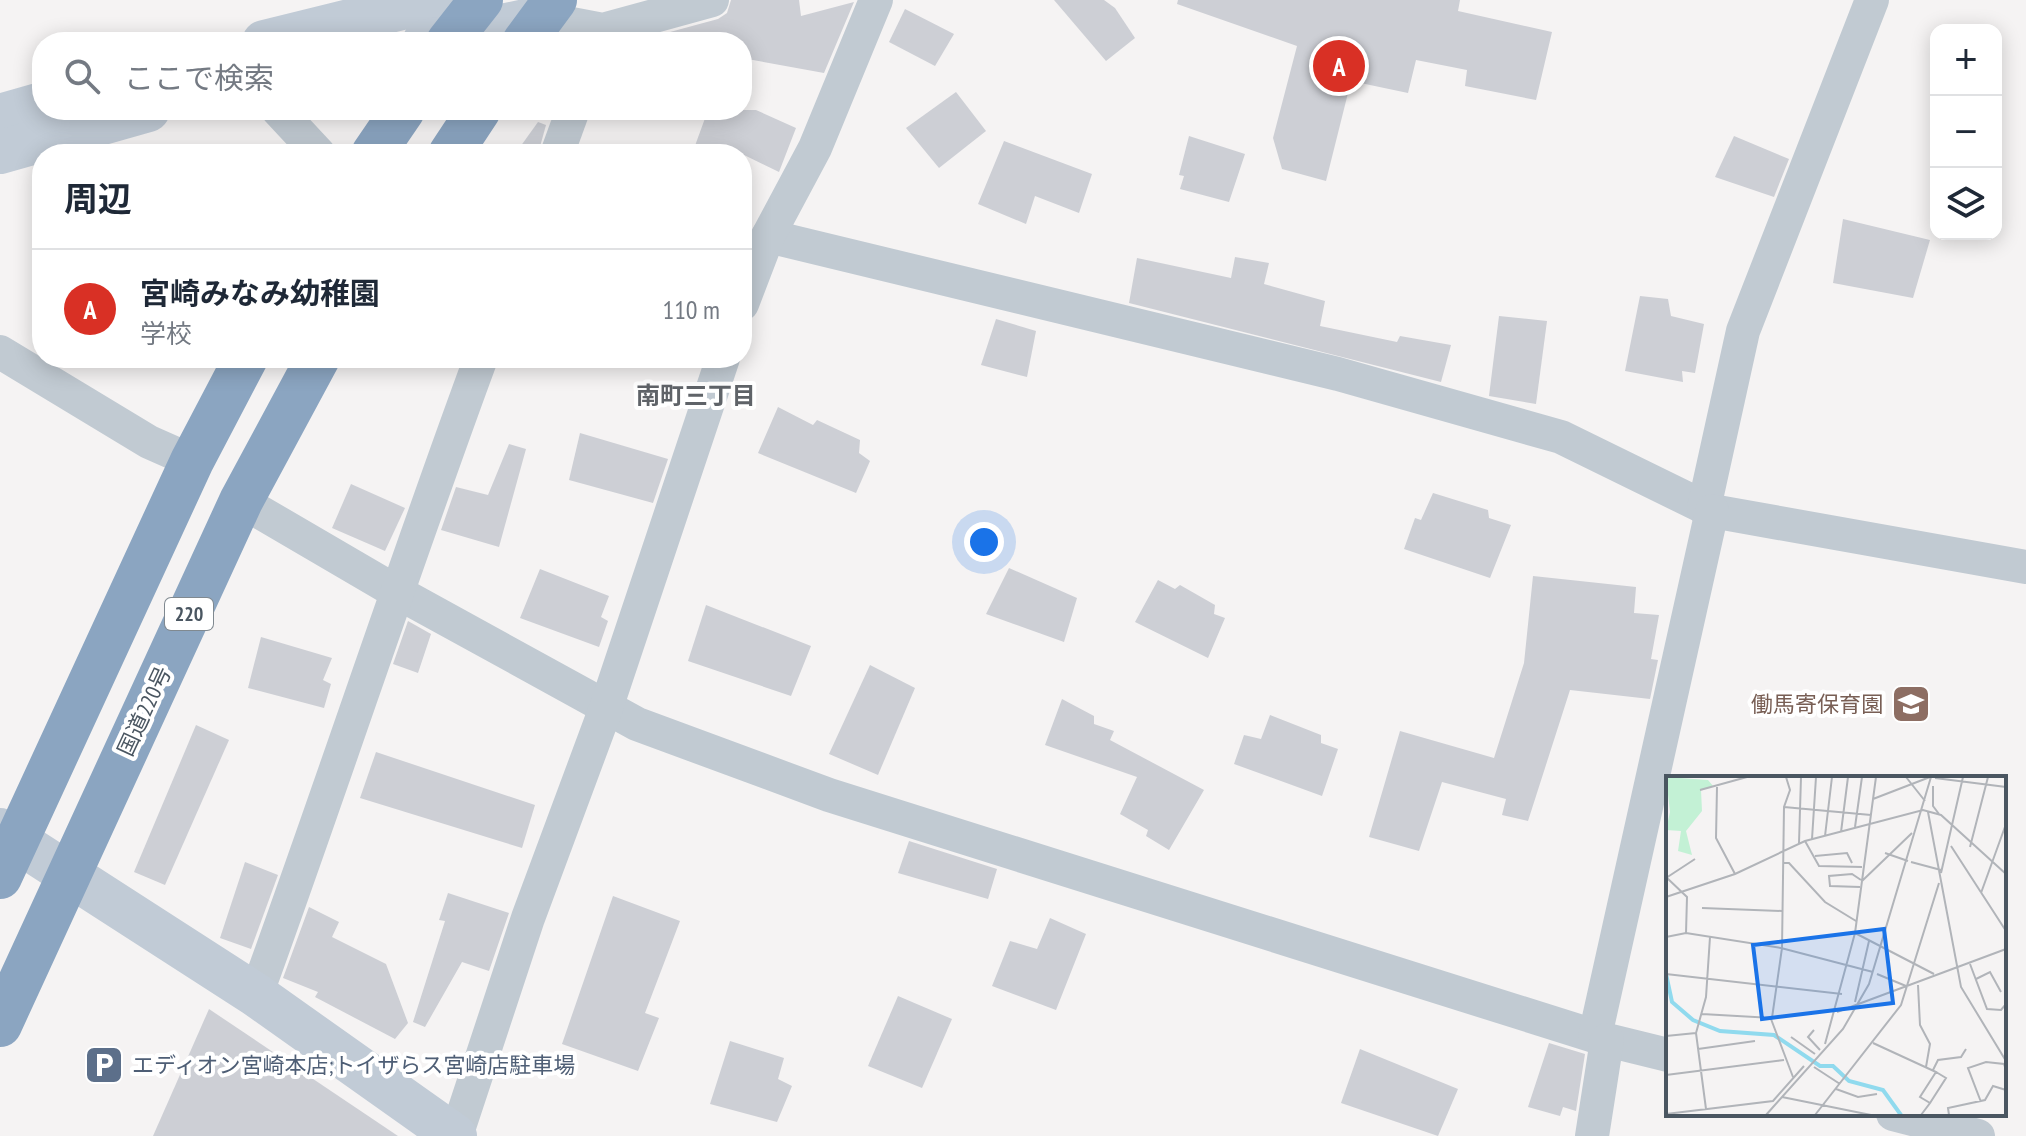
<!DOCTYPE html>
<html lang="ja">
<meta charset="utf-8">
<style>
body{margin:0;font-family:"PT Sans Narrow","Noto Sans JP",sans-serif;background:#f6f6f7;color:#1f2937}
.controls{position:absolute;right:24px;top:24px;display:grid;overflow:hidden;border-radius:16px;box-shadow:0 4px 20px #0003}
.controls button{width:72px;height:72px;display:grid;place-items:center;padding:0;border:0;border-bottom:2px solid #e0e1e3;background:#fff;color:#1f2937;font:40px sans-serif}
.you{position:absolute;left:984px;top:542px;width:28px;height:28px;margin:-20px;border:6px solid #fff;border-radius:50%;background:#1a73e8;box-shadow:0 0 0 12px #1a73e833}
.badge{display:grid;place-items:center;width:52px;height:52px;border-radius:50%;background:#d93025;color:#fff;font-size:26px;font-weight:700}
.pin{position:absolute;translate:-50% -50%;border:4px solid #fff;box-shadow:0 2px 8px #0006}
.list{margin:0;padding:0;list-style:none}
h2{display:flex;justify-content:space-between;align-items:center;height:104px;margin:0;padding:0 32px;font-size:34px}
h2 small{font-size:26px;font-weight:400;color:#747a83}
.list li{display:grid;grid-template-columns:52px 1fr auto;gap:24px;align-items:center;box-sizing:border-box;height:120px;padding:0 32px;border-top:2px solid #e0e1e3}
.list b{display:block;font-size:30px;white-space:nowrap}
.list p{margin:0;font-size:26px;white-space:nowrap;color:#747a83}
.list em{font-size:26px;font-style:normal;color:#747a83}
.icon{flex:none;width:44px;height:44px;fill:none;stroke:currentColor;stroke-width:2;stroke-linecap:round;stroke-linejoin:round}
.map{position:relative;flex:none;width:2026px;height:1136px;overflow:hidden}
.search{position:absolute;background:#fff;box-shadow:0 4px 20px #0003;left:32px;top:32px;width:720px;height:88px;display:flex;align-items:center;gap:20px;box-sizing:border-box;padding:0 28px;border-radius:32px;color:#747a83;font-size:30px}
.panel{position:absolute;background:#fff;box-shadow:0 4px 20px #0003;left:32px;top:144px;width:720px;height:224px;border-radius:32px}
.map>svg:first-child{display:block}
.building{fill:#cdcfd5}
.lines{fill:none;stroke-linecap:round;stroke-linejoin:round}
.street{stroke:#c1cad2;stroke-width:34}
.secondary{stroke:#c1cbd6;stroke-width:44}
.highway{stroke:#8ba5c1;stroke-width:44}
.labels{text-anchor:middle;stroke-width:8;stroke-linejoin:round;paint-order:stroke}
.shield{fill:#fff;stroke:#808990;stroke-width:2}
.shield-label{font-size:20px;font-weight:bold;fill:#4a5661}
.education-label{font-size:22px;fill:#785e54;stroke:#fff;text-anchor:end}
.street-label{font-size:22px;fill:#4a5661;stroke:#fff}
.service-label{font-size:22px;fill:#4e5e75;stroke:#fff;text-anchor:start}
.neighbourhood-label{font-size:24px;font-weight:bold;fill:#5f6368;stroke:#fff}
.inset-river{fill:none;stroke:#90daee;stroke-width:4}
.inset-road{fill:none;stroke:#b1b4b9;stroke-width:2}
.view{fill:#1a73e8;fill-opacity:0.15;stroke:#1a73e8;stroke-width:4}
.inset-edge{fill:none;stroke:#4a5661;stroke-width:4}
</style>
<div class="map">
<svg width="2026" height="1136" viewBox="0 0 2026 1136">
<rect width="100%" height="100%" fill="#f5f3f3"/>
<g class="building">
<polygon points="731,0 799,0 801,16 854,2 824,73 742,58 742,42 673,42 670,32 718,19 727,13"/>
<polygon points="1054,0 1104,0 1115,8 1135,38 1106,61"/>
<polygon points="1178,0 1460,0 1458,11 1552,32 1536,100 1465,86 1467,70 1416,60 1408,93 1351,81 1326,181 1282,169 1273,138 1297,46 1177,4"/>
<polygon points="905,9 954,34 935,66 889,42"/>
<polygon points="956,92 986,131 939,168 906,128"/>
<polygon points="708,110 756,110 796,128 779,172 742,154 692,154"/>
<polygon points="538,122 546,125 538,154 515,154"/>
<polygon points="1189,136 1245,154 1229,202 1180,189 1184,176 1179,175"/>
<polygon points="1734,136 1789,159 1774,197 1715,177"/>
<polygon points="1004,141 1092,174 1079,213 1035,196 1026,224 978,204"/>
<polygon points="1843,219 1930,240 1913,298 1833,283"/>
<polygon points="1235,257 1269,263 1264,284 1325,301 1320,326 1397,342 1400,336 1451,345 1441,382 1129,303 1137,258 1231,278"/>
<polygon points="1640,296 1668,299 1671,316 1704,324 1695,373 1682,371 1683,382 1625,371"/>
<polygon points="1499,316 1547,321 1536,404 1489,396"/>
<polygon points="996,319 1036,331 1027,377 981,365"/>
<polygon points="778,407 813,425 817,420 860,440 859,453 870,461 856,493 758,453"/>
<polygon points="580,433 668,459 653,503 569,480"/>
<polygon points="509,444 526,449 499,547 441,530 456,487 488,495"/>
<polygon points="351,484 405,508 385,551 332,528"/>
<polygon points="1433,493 1488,510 1489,518 1511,525 1490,578 1404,549 1415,518 1421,520"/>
<polygon points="1009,568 1077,598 1064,642 986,614"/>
<polygon points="540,569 609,596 601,617 608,621 599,647 520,618"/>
<polygon points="1533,576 1636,587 1634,613 1659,615 1651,659 1658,660 1650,699 1570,690 1528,821 1502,815 1506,799 1442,782 1419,851 1369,837 1400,731 1494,758 1524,663"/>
<polygon points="1158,580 1175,589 1180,585 1215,605 1214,614 1225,618 1208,658 1135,622"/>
<polygon points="706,605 811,646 791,696 688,661"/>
<polygon points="408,621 431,634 418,673 393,664"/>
<polygon points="261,637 332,658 323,680 331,684 324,708 248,688"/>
<polygon points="870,665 915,688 878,775 829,754"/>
<polygon points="1062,699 1094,716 1094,724 1114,731 1110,740 1204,790 1169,850 1146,836 1148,830 1120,814 1137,777 1045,745"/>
<polygon points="1270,715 1321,735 1321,743 1338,749 1322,796 1234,764 1244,735 1261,739"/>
<polygon points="196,725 229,740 165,885 134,872"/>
<polygon points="376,752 535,805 522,848 360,798"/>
<polygon points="909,841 997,869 988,899 898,873"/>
<polygon points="245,862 278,875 251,949 220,938"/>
<polygon points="448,893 509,913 489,971 462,962 425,1027 413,1022 445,921 439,920"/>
<polygon points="613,896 680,921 645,1013 659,1018 638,1071 562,1044"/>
<polygon points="309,907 339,922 332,937 386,964 408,1023 395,1039 315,997 318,992 283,978"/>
<polygon points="1050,918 1086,934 1056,1010 992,986 1010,941 1037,949"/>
<polygon points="898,996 952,1019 922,1088 868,1066"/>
<polygon points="209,1009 398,1136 153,1136"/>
<polygon points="730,1041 784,1058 778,1079 792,1086 777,1122 710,1104"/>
<polygon points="1549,1043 1585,1054 1576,1111 1563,1107 1560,1116 1528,1107"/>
<polygon points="1360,1049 1458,1089 1438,1136 1341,1103"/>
</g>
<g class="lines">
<g class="street">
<polyline points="540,18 603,30 712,0"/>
<polyline points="278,110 319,154"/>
<polyline points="557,154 573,110"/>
<polyline points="768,236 1338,374 1561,437 1712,511 2026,567"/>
<polyline points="742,304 768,236 815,148 876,0"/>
<polyline points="0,352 149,442 192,461"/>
<polyline points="241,501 395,591 637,724 829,795 1607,1040 1668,1055"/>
<polyline points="1712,511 1704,508 1743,331 1872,0"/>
<path d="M256,995C333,783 403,569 481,358"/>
<polyline points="1607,1040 1595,1036 1712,511"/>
<polyline points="1893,1114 1978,1136"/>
<polyline points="456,1136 528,918 606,708 723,358"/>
<polyline points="1592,1136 1607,1040"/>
</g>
<g class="secondary">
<polyline points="264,42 435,0"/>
<polyline points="424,42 540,18"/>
<polyline points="0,116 42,104"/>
<polyline points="0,152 148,110"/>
<polyline points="0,830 256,995 455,1136"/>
</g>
<g class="highway">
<polyline points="448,42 481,0"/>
<polyline points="524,42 555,0"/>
<polyline points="373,154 403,110"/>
<polyline points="450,154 479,110"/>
<polyline points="0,877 192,461 246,358"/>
<polyline points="0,1025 241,501 318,358"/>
</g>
</g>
<defs>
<g id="school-square" transform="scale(2)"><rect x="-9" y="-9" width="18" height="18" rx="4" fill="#8d6e63" stroke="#fff"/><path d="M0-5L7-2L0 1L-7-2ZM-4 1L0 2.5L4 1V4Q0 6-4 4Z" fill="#fff"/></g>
<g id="parking-square" transform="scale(2)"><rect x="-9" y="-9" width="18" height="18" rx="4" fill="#5c6f8a" stroke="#fff"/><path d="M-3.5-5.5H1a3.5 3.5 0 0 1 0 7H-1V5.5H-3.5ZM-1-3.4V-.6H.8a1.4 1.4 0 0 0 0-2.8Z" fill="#fff"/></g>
</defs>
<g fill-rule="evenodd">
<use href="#school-square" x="1911" y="704"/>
<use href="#parking-square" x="104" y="1065"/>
</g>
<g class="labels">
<rect class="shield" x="165" y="598" width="48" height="32" rx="6"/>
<g class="shield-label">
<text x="189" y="621">220</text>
</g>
<g class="education-label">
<text x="1883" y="712">働馬寄保育園</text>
</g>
<g class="street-label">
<text transform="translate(144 711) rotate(-65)" y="8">国道220号</text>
</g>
<g class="service-label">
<text x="132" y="1073">エディオン宮崎本店;トイザらス宮崎店駐車場</text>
</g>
<g class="neighbourhood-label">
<text x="696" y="404">南町三丁目</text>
</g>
</g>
<g transform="translate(1666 776)">
<rect width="340" height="340" fill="#f5f3f3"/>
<path d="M0,1L42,4L47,10L35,14L36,35L20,55L26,79L12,75L15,55L0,54L4,36Z" fill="#c3f1d5"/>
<path class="inset-river" d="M0,198L6,226L27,244L54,255L108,259L154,290H167L183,305L217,314L235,339"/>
<path class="inset-road" d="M240,1L259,25M269,2L340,11M267,10V30L273,38M51,11L50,62L69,98M34,14L81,1M207,23L264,1M118,31L205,39M262,36L295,211L340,285M189,51L196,1M175,56L182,1M159,60L166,1M146,63L150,1M139,65L153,90L196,91M133,67L135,1M285,70L340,155M304,71L322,1M219,77L242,85M149,80L181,77L186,87M245,86L275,94M117,87H123L159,126L190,145M275,97L297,1M0,101L21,121L20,157M0,102L29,83M196,105L246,57M194,111L164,110L163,100L186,98L195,104M315,117L340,48M0,121L69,98L139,65L257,34L275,39L340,98M36,132L116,135M189,157L268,198M0,161L20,157L115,172L207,196M304,188L321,233L335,234L340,228M0,198L176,218M211,198L240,210M310,203L324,196L335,216M252,209L254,249L264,268L260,291M189,226L203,165M171,236L340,173M36,238L106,242L116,172L118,31L124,14L120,1M105,243L127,301M148,254L142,261L154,274M0,260L30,257M125,261L149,278M207,267L270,296L254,321L264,327L255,339M159,268L189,157L210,1M32,273L89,265M148,291L174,308M267,294L272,284L295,281L300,273M0,299L118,284M170,313L192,321L211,318M116,321L205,339M315,326L302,292L320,286L338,288L340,294M264,327L280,302L270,296M40,333L30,257L40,221L44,161M0,338L107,325L138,290M100,339L177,253L203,208L265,1M149,339L235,229L273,107M283,339L282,332L319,324L327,310L340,314"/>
<path class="view" d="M218,153L227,227L96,243L87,169Z"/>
<rect width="340" height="340" class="inset-edge"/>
</g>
</svg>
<div class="controls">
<button>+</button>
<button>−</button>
<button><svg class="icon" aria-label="layers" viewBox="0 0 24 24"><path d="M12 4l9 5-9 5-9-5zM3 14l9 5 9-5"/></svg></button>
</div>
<div class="you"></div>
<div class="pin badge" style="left:1339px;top:66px">A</div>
<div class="search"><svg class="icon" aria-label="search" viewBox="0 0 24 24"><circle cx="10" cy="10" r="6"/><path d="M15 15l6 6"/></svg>ここで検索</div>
<section class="panel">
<h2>周辺<small></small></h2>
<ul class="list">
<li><span class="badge">A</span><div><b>宮崎みなみ幼稚園</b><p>学校</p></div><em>110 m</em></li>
</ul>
</section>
</div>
